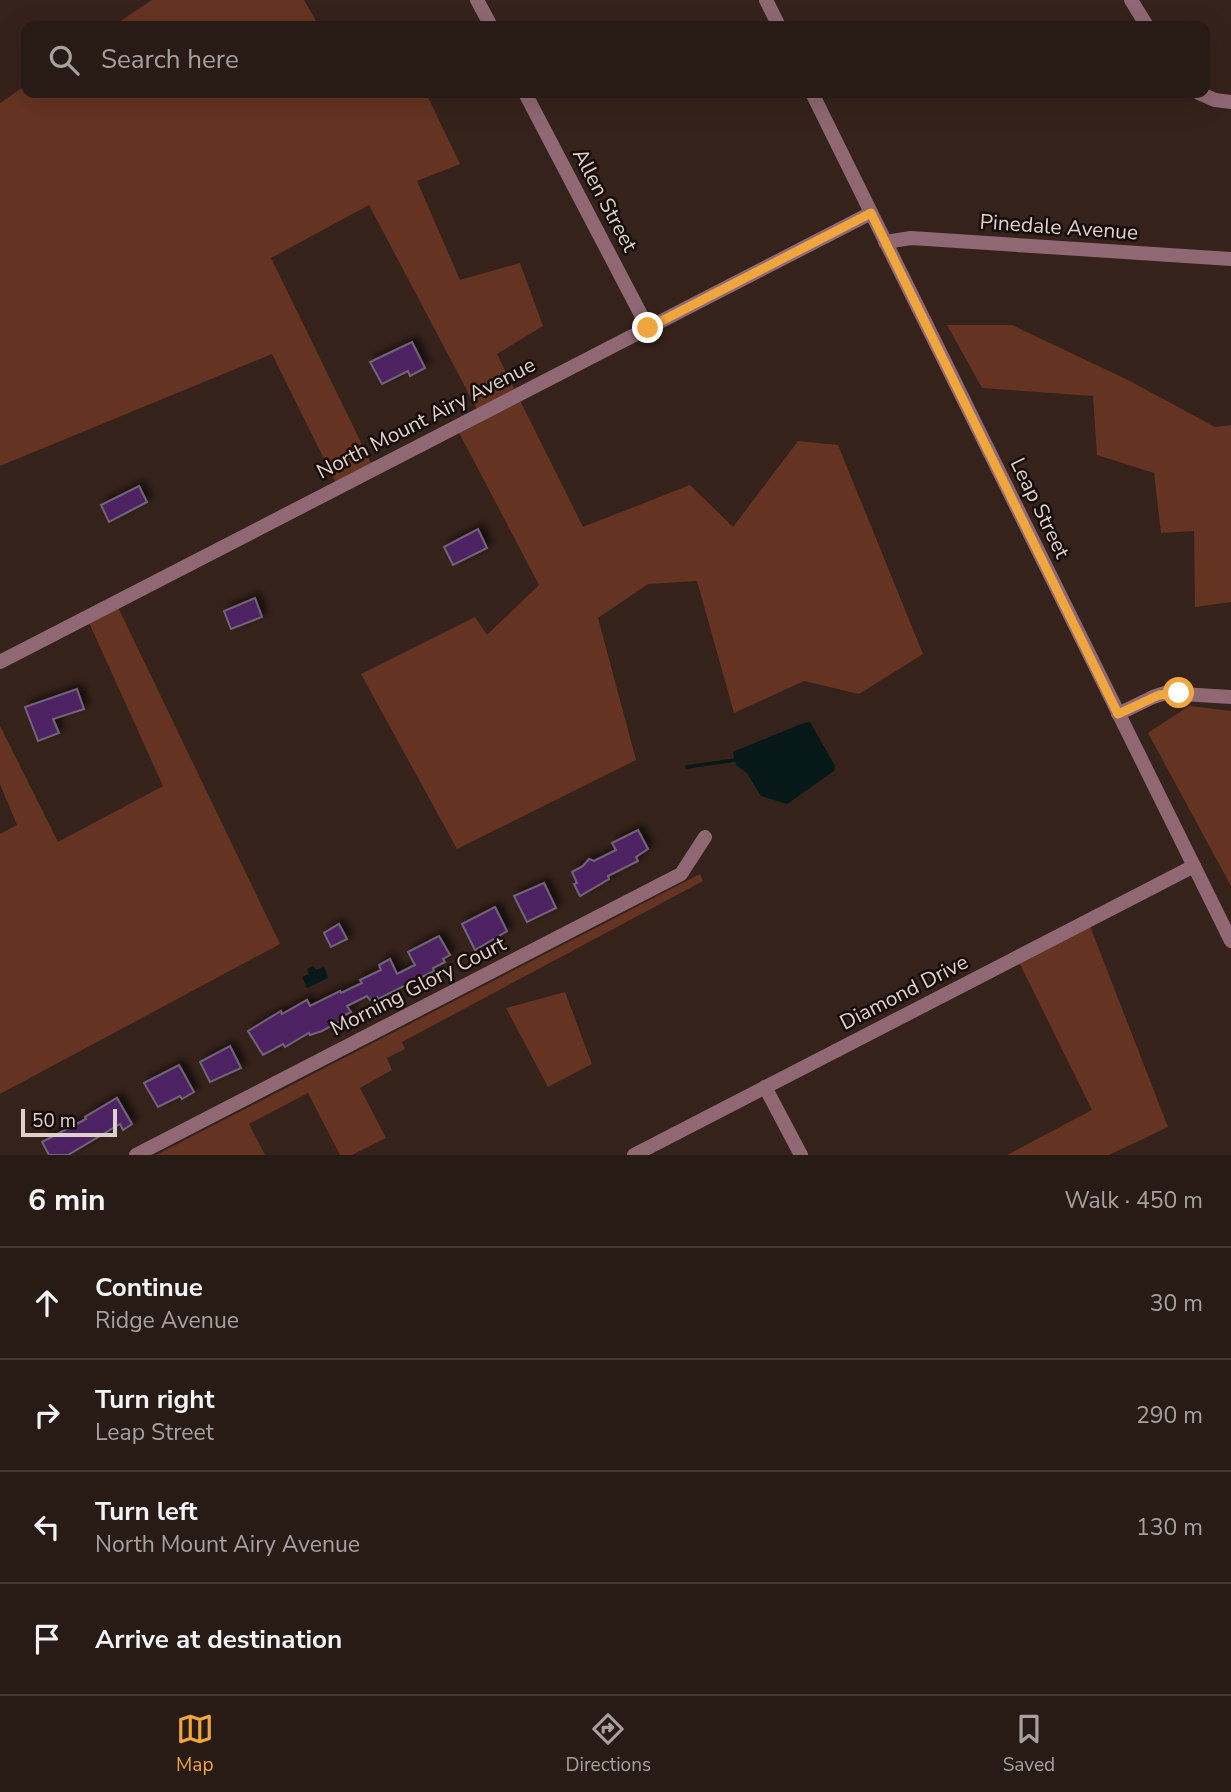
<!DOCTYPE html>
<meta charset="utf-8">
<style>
body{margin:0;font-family:"Nunito Sans",sans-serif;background:#30231d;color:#f1f3f6}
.scale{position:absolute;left:21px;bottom:18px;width:96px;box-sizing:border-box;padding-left:7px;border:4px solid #ded1cd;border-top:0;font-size:19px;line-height:24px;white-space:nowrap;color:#ded1cd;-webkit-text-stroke:5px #160d0a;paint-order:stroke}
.stop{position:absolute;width:21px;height:21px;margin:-16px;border:5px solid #f0a63e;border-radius:50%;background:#fff}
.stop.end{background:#f0a63e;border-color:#fff;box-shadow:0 2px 7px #0008}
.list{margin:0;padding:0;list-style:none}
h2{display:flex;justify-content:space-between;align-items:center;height:91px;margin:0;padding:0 28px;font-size:30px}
h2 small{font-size:23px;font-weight:400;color:#a5a1a0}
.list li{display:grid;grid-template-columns:46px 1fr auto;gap:21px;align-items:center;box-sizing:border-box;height:112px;padding:0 28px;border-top:2px solid #443834}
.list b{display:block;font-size:26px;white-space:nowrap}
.list p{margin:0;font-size:23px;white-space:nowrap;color:#a5a1a0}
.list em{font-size:23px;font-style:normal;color:#a5a1a0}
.icon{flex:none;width:38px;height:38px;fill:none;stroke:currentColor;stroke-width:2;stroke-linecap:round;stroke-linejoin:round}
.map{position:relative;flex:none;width:1231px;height:1155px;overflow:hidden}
.search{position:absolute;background:#281a14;box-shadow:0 7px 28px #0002;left:21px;right:21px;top:21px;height:77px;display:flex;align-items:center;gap:18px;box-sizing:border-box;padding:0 24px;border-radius:14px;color:#a5a1a0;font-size:26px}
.sheet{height:539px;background:#281a14}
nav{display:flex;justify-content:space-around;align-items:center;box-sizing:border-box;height:98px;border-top:2px solid #443834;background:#281a14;font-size:19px;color:#a5a1a0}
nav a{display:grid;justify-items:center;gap:4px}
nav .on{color:#f0a63e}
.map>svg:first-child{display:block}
.green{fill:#653321}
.water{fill:#071818}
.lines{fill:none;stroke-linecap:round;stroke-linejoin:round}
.stream{stroke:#071818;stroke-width:3.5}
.building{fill:#4d2163;stroke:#706477;stroke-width:2;filter:url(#shadow)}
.minor{stroke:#8f6873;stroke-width:14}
.route{stroke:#f0a63e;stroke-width:9}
.labels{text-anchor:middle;stroke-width:5;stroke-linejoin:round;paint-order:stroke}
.street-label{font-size:21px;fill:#ded1cd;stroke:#160d0a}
</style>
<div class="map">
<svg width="1231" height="1155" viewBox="0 0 1231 1155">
<defs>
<filter id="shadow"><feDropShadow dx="5" dy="-5" stdDeviation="3.5" flood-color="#0009"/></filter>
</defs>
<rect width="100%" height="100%" fill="#35221b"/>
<g class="green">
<polygon points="152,0 304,0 319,26 113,26"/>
<polygon points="26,85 26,93 426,93 460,164 417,181 460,280 520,263 543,326 497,354 583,527 690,485 733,527 798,441 838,445 923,654 859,694 804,681 734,713 697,581 648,584 598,618 636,760 457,849 361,674 475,617 487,635 539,585 455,425 479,413 369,205 271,258 374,469 338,487 272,354 0,466 0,103"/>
<polygon points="947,325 1012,325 1128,380 1215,427 1231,425 1231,602 1195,607 1194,531 1161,533 1154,473 1097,455 1093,396 982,388"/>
<polygon points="115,601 280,944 0,1094 0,834 17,825 0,784 0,726 58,842 163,786 86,616"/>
<polygon points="1189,706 1231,711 1231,886 1148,733"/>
<polygon points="700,874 703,881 402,1042 405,1049 387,1058 392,1070 360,1088 386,1138 352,1155 340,1155 308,1093 249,1124 265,1155 156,1155"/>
<polygon points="1088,921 1168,1127 1109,1155 1007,1155 1092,1110 1016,956"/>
<polygon points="565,992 592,1064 548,1087 506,1008"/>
</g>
<g class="water">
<polygon points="810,722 835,766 834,771 787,804 761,796 747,773 736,765 733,752 801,724"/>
<polygon points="313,966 316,970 324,967 328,978 307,988 302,977 309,974 307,969"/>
</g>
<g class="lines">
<polyline class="stream" points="687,767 735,760"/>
</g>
<g class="building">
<polygon points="412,342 425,368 410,376 408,371 382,384 370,362"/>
<polygon points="139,486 147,502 109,522 101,505"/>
<polygon points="478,529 487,548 453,565 444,547"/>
<polygon points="255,598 262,617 231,629 224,611"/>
<polygon points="77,689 84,709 53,719 59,733 38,741 25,707"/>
<polygon points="638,830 648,849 636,857 638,861 608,876 609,879 580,896 574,884 577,883 572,872 583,866 589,859 594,861 616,850 612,843"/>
<polygon points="544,883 556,908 527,922 514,896"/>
<polygon points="495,907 507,931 475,950 462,924"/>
<polygon points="339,924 347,939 331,947 324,933"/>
<polygon points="439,936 450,955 443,959 445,962 433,968 434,971 378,999 377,997 370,1000 367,996 347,1006 351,1012 343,1016 344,1019 322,1031 310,1035 309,1033 285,1047 283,1044 263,1055 248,1031 281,1011 282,1014 307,1000 310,1006 340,991 341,993 362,983 360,980 381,970 379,965 390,959 397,974 415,965 408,952"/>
<polygon points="230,1046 241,1068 210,1082 200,1062"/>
<polygon points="179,1065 194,1092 182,1099 180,1096 158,1107 144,1083"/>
<polygon points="117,1098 132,1124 123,1130 120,1124 68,1155 49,1155 42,1142 86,1119 85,1117"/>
</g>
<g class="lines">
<g class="minor">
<polyline points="477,0 491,26"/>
<polyline points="766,0 779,26"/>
<polyline points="1131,0 1147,26"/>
<polyline points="525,93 648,328"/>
<polyline points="812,93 1231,941"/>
<polyline points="1199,93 1215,100 1231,102"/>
<polyline points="885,242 911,238 1231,259"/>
<polyline points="0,662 871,213"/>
<polyline points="1118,714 1153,697 1165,693 1231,697"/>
<polyline points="765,1087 801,1155"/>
<polyline points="136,1155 681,874 705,837"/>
<polyline points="634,1155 1194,866"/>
</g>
</g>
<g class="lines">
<polyline class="route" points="648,328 871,213 1118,714 1159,695 1179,693"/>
</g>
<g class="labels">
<g class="street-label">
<text transform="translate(605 200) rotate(62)" y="7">Allen Street</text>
<text transform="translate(1059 227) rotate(4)" y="7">Pinedale Avenue</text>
<text transform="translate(426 418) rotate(-27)" y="7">North Mount Airy Avenue</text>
<text transform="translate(1040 508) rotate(64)" y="7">Leap Street</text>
<text transform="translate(418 986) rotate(-27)" y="7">Morning Glory Court</text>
<text transform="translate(904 992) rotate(-27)" y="7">Diamond Drive</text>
</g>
</g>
</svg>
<div class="scale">50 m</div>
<div class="stop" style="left:1179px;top:693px"></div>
<div class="stop end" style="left:648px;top:328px"></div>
<div class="search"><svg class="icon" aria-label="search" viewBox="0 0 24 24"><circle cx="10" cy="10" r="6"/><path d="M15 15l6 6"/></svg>Search here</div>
</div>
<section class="sheet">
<h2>6 min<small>Walk · 450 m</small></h2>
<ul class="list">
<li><svg class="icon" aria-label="ahead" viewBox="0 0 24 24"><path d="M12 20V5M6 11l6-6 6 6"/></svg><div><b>Continue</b><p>Ridge Avenue</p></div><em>30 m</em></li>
<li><svg class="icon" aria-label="right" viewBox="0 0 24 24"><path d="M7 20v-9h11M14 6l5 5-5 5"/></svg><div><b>Turn right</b><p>Leap Street</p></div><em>290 m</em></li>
<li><svg class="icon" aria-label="left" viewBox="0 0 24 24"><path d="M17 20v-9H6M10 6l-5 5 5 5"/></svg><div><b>Turn left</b><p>North Mount Airy Avenue</p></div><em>130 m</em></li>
<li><svg class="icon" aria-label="arrive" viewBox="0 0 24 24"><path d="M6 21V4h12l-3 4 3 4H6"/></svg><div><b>Arrive at destination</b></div></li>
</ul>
</section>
<nav>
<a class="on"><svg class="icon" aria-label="map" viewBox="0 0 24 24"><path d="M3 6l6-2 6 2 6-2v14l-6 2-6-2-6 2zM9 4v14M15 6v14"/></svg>Map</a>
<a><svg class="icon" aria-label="directions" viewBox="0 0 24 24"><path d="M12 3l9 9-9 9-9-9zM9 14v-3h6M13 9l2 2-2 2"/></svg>Directions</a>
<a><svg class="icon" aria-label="saved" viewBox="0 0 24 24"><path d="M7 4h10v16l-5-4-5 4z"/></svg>Saved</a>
</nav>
